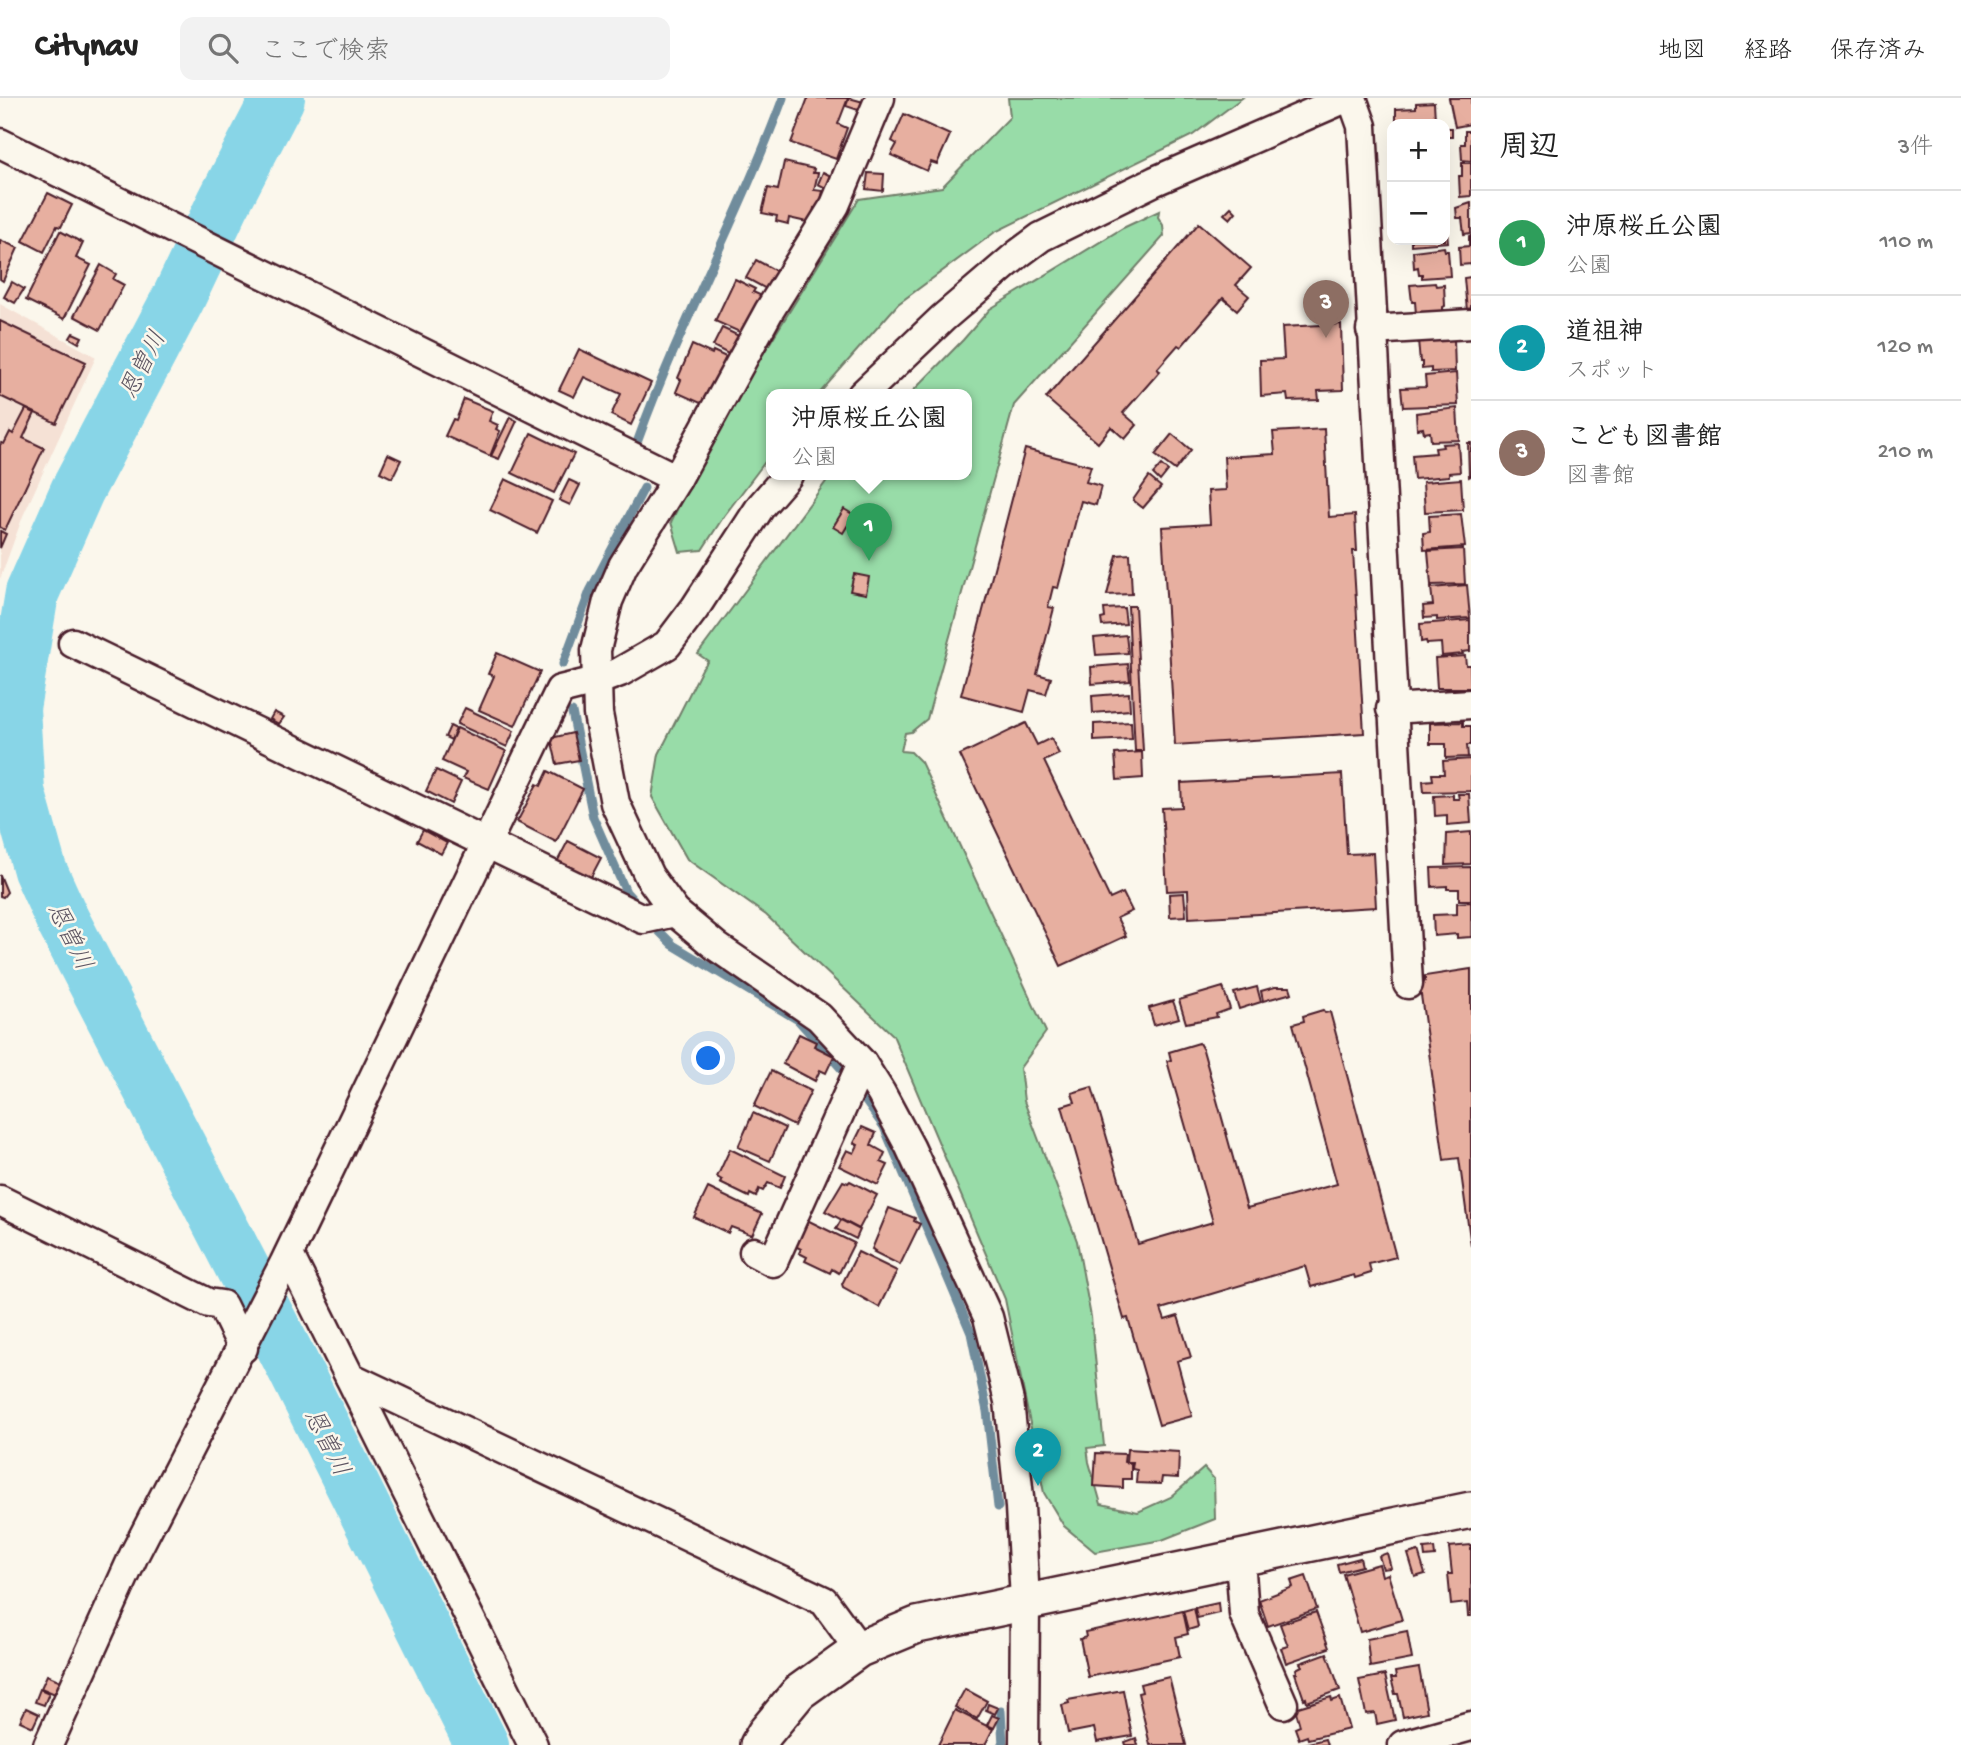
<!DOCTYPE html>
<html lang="ja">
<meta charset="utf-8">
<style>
body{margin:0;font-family:"Gochi Hand","Klee One",sans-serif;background:#f2f2f2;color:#222}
.controls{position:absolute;right:21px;top:21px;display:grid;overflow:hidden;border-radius:14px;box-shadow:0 7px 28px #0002}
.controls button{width:63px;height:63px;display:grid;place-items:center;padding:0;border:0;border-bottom:2px solid #e0e0e0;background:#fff;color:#222;font:35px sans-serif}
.you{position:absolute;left:709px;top:961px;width:24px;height:24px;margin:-18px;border:5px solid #fff;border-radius:50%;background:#1a73e8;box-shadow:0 0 0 10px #1a73e833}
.badge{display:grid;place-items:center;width:46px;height:46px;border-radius:50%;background:#d1495b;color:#fff;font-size:23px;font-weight:700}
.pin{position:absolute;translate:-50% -58px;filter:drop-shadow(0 2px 4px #0008)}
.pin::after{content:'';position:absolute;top:37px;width:24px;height:21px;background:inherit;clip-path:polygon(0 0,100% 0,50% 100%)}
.popup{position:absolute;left:766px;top:291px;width:206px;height:91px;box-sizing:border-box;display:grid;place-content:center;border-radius:14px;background:#fff;filter:drop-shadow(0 2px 5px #0005);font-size:23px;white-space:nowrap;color:#767676}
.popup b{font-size:26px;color:#222}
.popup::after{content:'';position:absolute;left:50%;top:100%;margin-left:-14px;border:14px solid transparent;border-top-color:#fff}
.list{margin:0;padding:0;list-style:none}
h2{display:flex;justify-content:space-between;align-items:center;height:91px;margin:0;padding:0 28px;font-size:30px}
h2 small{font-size:23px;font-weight:400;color:#767676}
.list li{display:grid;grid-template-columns:46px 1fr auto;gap:21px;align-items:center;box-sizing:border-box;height:105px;padding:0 28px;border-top:2px solid #e0e0e0}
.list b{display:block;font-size:26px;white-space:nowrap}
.list p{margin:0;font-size:23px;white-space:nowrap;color:#767676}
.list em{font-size:23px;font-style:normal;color:#767676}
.icon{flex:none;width:38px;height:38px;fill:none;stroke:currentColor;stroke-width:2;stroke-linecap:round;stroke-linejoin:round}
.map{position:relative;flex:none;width:1471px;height:1647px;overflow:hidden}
header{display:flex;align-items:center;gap:42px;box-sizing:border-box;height:98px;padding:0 35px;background:#fff;border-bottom:2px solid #e0e0e0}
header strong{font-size:33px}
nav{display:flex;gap:38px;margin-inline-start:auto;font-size:24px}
.search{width:490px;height:63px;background:#f2f2f2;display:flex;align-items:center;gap:18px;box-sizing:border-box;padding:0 24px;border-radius:14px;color:#767676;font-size:26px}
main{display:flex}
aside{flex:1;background:#fff}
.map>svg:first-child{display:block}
.built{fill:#f5e1d5}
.green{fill:#98dca8;stroke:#717e6a;stroke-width:2}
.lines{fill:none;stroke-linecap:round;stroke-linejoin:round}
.stream{stroke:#6f8c9c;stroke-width:9}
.river{stroke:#88d5e7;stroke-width:54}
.building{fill:#e7afa0;stroke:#4a1f2b;stroke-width:2}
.minor-casing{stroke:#4a1f2b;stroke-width:33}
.tertiary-casing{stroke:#4a1f2b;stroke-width:40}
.minor{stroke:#fbf7ec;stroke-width:28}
.tertiary{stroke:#fbf7ec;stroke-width:35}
.labels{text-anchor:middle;stroke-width:5;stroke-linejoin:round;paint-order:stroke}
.water-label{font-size:24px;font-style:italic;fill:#5d5663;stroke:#fbf7ec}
</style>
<header>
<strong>Citynav</strong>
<div class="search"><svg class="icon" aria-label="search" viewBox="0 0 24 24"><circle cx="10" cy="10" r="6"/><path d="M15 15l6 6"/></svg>ここで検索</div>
<nav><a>地図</a><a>経路</a><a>保存済み</a></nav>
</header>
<main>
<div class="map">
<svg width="1471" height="1647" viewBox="0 0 1471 1647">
<rect width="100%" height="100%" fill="#fbf7ec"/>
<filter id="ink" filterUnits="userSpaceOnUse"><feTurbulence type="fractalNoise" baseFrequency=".0143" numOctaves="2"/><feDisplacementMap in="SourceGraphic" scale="14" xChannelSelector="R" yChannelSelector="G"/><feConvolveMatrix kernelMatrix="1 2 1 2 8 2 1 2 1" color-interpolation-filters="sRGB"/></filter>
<g filter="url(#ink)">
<polygon class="built" points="0,206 96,259 23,418 0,481"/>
<g class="green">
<polygon points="1008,0 1242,0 1193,37 995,134 898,206 818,297 771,297 771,356 724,418 702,452 680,454 671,424 719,327 859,101 942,89 1010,19"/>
<polygon points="1159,113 1158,119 1163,127 1164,138 1014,307 927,621 911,634 905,635 901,653 911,654 921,664 1046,934 1020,970 1024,1003 1077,1143 1091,1219 1104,1348 1087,1350 1089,1364 1101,1406 1138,1414 1171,1399 1204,1370 1214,1381 1215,1421 1162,1442 1095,1454 1064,1428 1044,1395 1005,1201 893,937 766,817 687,761 652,699 659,656 702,571 708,563 698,556 831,377 967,377 967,297 909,297 963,242 990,211 1123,130"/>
</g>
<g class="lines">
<g class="stream">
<path d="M638,342C680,226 740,116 783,0"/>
<polyline points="563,566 590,493 644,390"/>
<polyline points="572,614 593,719 626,794 637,806"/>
<polyline points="659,833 673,847 798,922 848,978"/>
<polyline points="859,994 884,1029 971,1235 987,1313 998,1409"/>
<polyline points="1001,1613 1003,1647"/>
</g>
<polyline class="river" points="278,0 223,106 178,201 77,393 32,495 13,610 18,693 40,772 63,823 292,1266 482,1647"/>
</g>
<g class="building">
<polygon points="808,0 848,0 838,26 847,30 836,61 791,45"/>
<polygon points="849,0 867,5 864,14 846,8"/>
<polygon points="1449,0 1471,0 1471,26 1455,29"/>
<polygon points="1434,4 1435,22 1439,21 1439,26 1396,26 1396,11 1416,10 1416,5"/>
<polygon points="904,16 950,37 937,66 931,64 927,73 891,57 897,46 892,43"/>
<rect x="1446" y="30" width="6" height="9"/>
<polygon points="1465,33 1471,33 1471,63 1462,62 1461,46 1465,46"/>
<polygon points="784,64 814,71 813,75 818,75 814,92 823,93 819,111 814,110 811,125 789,120 788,126 776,123 777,118 762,115 768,90 778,92"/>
<polygon points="1462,65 1471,65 1471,98 1460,99 1459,78 1462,78"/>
<polygon points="823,74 833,79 828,91 818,86"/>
<polygon points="868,75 884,76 883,93 866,91"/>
<polygon points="48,95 72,107 61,129 57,128 44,154 23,143"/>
<polygon points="1471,105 1471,135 1464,136 1462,120 1457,120 1456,110"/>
<polygon points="1231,109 1236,114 1230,121 1224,116"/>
<polygon points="1445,111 1448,144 1411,147 1411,142 1445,142"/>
<polygon points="1199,125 1251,170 1236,187 1249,198 1237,212 1223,200 1181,249 1178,247 1157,271 1160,273 1123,315 1137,327 1125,341 1111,329 1098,345 1046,300"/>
<polygon points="60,133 83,145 76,160 91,167 64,221 26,202"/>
<polygon points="1471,137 1471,166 1460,167 1459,149 1469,148 1469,138"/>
<polygon points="0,142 18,150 3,183 0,181"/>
<polygon points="1444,149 1445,153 1448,153 1450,178 1422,180 1422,176 1419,176 1418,169 1414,170 1413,153"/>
<polygon points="756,162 780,175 770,193 746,180"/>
<polygon points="101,167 116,176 113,181 124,187 100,232 74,218"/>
<polygon points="1471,179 1471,213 1467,213 1464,180"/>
<polygon points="735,181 755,191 753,194 762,198 744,236 715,223"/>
<polygon points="12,184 24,191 15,205 4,199"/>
<polygon points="1435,185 1436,188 1444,187 1445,208 1443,209 1443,213 1416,216 1415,204 1412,204 1410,187"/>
<polygon points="0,223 86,264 56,325 0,298"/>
<polygon points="1341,226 1343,292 1318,293 1319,302 1288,303 1287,296 1261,298 1260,262 1284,261 1282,229"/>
<polygon points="722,230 741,239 732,258 713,248"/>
<polygon points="73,235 82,239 79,245 70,240"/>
<polygon points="1454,241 1455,273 1431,274 1431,270 1422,271 1422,264 1420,264 1418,242"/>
<polygon points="692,247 712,256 713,253 726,259 705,307 676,294 681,282 678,280"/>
<polygon points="579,251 651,285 631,327 611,317 621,296 584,279 574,299 559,292"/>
<polygon points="1456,275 1458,307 1403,309 1401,290 1426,289 1425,278"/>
<polygon points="464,301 493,313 489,323 498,327 496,331 500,333 490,358 445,338 453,321 456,322"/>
<polygon points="1457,310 1459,342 1431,343 1430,334 1424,335 1423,330 1417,331 1416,315"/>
<polygon points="26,311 35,315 23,340 44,350 5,432 0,429 0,347 1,345 4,346 10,334 13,336"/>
<polygon points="510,319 517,323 499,361 491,358"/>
<polygon points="1324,331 1329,419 1355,417 1357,453 1353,453 1364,635 1175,647 1162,429 1210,426 1208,393 1226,392 1224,359 1275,356 1273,334"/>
<polygon points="531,335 574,356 554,395 512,375"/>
<polygon points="1172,336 1191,352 1175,372 1155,357"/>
<polygon points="1458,345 1460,374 1449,375 1449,378 1414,381 1412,357 1436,355 1435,350 1443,349 1442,346"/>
<polygon points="1468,345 1471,345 1471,378 1469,379"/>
<polygon points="1025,351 1091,368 1086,384 1101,388 1096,407 1081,403 1058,490 1053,489 1048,509 1054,510 1037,576 1051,580 1046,596 1030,592 1024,614 961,597"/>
<polygon points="388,356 401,362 392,380 380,374"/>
<polygon points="1161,367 1168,373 1160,383 1153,376"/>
<polygon points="1149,379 1161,389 1143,410 1133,402"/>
<polygon points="505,381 552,403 537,435 490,412"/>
<polygon points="1461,381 1463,412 1425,414 1423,384"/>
<polygon points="569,382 580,387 570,407 559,402"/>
<polygon points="844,411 854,417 843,435 833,429"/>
<polygon points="1461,416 1465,449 1424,452 1423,435 1430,434 1429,418"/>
<polygon points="0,433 6,436 0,450"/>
<polygon points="1463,451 1465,486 1431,487 1428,453"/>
<polygon points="1130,456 1132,496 1107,497 1117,457"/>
<polygon points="854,476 869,479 866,496 850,493"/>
<polygon points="1467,487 1470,520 1437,522 1437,519 1424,520 1423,508 1433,507 1431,490"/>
<polygon points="1128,508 1135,508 1143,653 1135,653"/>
<polygon points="1124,510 1126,526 1102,528 1101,521 1105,520 1104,511"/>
<polygon points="1470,522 1470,553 1462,554 1463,556 1442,558 1441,545 1427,546 1426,543 1421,544 1420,526"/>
<polygon points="1126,537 1128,555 1096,557 1094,540"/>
<polygon points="497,555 540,574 515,628 479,612 494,578 488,576"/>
<polygon points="1465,558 1466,567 1470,567 1471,590 1437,590 1435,560"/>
<polygon points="1128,566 1130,583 1092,586 1091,569"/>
<polygon points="1129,595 1130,612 1093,615 1092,598"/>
<polygon points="465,610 514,633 507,649 457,626"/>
<polygon points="274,614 284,619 279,626 270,621"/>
<polygon points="1131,624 1132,641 1094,643 1094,626"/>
<polygon points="1463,624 1463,628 1471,628 1471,647 1467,647 1468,659 1446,660 1446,646 1430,646 1430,625"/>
<polygon points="1026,625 1037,647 1051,640 1059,656 1044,663 1110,801 1123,795 1132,813 1117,820 1126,838 1061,868 960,657"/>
<polygon points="450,628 456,631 451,642 445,639"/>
<polygon points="457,630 506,653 489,691 463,680 466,674 442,663"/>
<polygon points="573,635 579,662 557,666 551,640"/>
<polygon points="1142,654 1143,680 1117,682 1115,656"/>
<polygon points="1471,661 1471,693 1424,694 1423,683 1433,682 1432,676 1444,676 1443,663"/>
<polygon points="436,672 461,684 451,706 426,693"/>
<polygon points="548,673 583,691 556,744 517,724 537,686 541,688"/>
<polygon points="1342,676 1347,756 1373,755 1376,809 1189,820 1188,792 1167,793 1162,710 1182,709 1181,685"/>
<polygon points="1458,696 1469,696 1471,725 1447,727 1447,717 1435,718 1434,698 1453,697 1453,701 1459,701"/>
<polygon points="423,732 447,745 441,756 417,743"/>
<polygon points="1471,734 1471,766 1446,767 1447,736"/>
<polygon points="568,743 601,760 590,781 557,764"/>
<polygon points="1471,769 1471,802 1459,802 1459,791 1447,791 1447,788 1432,789 1431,770"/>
<polygon points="0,777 7,794 3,799 0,798"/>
<polygon points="1184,795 1186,818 1170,819 1169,796"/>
<polygon points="1471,804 1471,839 1457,840 1457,836 1434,838 1433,817 1457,816 1457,805"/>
<polygon points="1471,871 1471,1148 1459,1060 1444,1062 1420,890 1425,883 1425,878"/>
<polygon points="1223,889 1230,911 1216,916 1217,919 1186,925 1179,902"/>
<polygon points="1257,889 1261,904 1239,911 1234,895"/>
<polygon points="1275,889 1290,889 1292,895 1263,903 1261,893"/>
<polygon points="1173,903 1179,920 1154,927 1149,910"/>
<polygon points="1323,912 1325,915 1330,914 1396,1159 1369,1166 1371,1175 1355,1180 1354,1177 1311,1189 1305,1168 1161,1211 1165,1222 1178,1218 1191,1259 1177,1263 1192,1318 1159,1327 1128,1220 1124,1221 1062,1008 1075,1004 1072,995 1092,989 1138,1146 1213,1124 1167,963 1171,962 1169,954 1199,945 1203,952 1247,1110 1337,1086 1293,926 1304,923 1303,918"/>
<polygon points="799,936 816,944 814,948 834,958 826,975 820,972 815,983 783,966"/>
<polygon points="771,973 811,993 794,1028 754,1008"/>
<polygon points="753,1015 785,1030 770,1063 738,1049"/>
<polygon points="862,1029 876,1035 871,1047 885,1055 881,1064 888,1067 878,1087 839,1068 847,1052 854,1055 858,1047 854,1045"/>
<polygon points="730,1051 785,1078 780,1090 768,1085 763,1093 759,1091 756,1099 750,1096 749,1099 720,1085 722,1082 717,1079"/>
<polygon points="843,1083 848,1085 850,1083 877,1097 859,1131 825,1113"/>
<polygon points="708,1090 762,1116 752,1137 731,1129 728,1135 694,1119"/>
<polygon points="889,1110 915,1120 914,1123 920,1126 900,1167 874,1154 875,1153 872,1151"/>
<polygon points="805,1121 854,1145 839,1175 832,1171 830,1175 805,1163 807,1159 799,1155 801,1151 793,1147"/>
<polygon points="841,1122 860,1132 856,1141 836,1131"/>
<polygon points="858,1154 897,1173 879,1209 843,1189 842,1186"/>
<polygon points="1127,1351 1179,1354 1178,1380 1162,1379 1161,1386 1136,1385 1137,1372 1132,1371 1133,1364 1126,1364"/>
<polygon points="1096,1355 1125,1356 1124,1364 1131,1365 1131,1381 1123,1381 1123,1390 1094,1388"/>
<polygon points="1471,1447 1471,1518 1468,1518 1467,1505 1451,1507 1448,1476 1452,1476 1449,1449"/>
<polygon points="1434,1450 1435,1458 1425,1459 1424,1451"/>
<polygon points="1418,1453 1425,1476 1415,1479 1408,1456"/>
<polygon points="1387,1455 1391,1470 1383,1471 1379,1458"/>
<polygon points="1360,1460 1362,1468 1339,1474 1337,1466"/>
<polygon points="1379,1466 1382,1478 1388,1476 1402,1522 1360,1534 1343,1476"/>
<polygon points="1306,1478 1317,1511 1268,1528 1259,1502 1293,1489 1291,1483"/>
<polygon points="1218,1505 1219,1515 1197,1520 1195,1510"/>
<polygon points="1194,1510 1198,1529 1188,1532 1183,1513"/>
<polygon points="1183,1513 1188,1536 1176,1539 1180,1559 1088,1579 1080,1541 1086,1539 1085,1534"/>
<polygon points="1316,1514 1329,1550 1286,1565 1281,1550 1288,1548 1280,1526"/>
<polygon points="1407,1533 1412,1561 1370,1569 1367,1541"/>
<polygon points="1327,1555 1340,1592 1307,1604 1306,1600 1304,1601 1295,1575 1297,1575 1296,1571 1302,1568 1300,1565"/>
<polygon points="1419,1570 1427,1614 1403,1619 1398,1596 1395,1596 1391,1580 1396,1580 1395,1574"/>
<polygon points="47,1577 61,1583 55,1596 41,1590"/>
<polygon points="1385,1577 1395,1622 1377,1626 1375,1615 1366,1616 1359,1582"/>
<polygon points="1169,1579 1186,1647 1150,1647 1138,1595 1142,1594 1140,1586"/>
<polygon points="40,1591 49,1595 44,1607 35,1604"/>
<polygon points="965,1591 987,1603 977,1621 955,1609"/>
<polygon points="1123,1592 1132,1638 1097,1644 1094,1630 1068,1635 1062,1607 1069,1605 1068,1602"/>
<polygon points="1331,1599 1332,1603 1340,1600 1349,1631 1308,1641 1307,1638 1299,1641 1295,1630 1300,1628 1295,1610"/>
<polygon points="988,1606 998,1610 995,1616 986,1612"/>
<polygon points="26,1610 39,1616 33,1629 20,1623"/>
<polygon points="955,1612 993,1631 985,1647 938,1647"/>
<polygon points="992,1617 999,1620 994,1630 987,1627"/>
<polygon points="1136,1640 1138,1647 1126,1647 1125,1644"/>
<polygon points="1325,1641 1327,1647 1300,1647"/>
</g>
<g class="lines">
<g class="minor-casing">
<g id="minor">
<polyline points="880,0 835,107 769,213 677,381 623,468 608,503 596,552 598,616 615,705 649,778 675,814 717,849 819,919 862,965 881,995 910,1049 988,1219 1009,1303 1020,1409 1025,1503 1024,1647"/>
<polyline points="1352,0 1362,28 1408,886"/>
<polyline points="0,45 677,381"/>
<polyline points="1371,232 1471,226"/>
<polyline points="862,297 943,220 1018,156 1041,139 1155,83 1346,0"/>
<polyline points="73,545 643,821 675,814"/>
<polyline points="1391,611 1471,606"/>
<polyline points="0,1102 208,1205 222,1207 243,1250"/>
<polyline points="754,1154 773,1164 862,965"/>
<polyline points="289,1157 533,1647"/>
<polyline points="350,1279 824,1503 859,1551"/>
<polyline points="1240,1460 1244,1516 1283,1606"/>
<polyline points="48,1647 134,1457 284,1166 560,592 596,583 620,574 667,547 695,510 761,408 788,377"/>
<polyline points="1403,1647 1471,1628"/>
</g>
</g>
<g class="tertiary-casing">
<polyline id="tertiary" points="758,1647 765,1635 799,1594 859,1551 917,1527 1471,1412"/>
</g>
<use href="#minor" class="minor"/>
<use href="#tertiary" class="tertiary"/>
</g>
</g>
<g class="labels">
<g class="water-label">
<text transform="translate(142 266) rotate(-63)" y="8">恩曽川</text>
<text transform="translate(71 838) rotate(64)" y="8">恩曽川</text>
<text transform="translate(328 1344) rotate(63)" y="8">恩曽川</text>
</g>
</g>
</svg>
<div class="controls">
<button>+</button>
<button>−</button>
</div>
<div class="you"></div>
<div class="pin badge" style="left:869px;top:463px;background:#2e9e5b">1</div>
<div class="popup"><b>沖原桜丘公園</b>公園</div>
<div class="pin badge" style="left:1038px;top:1388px;background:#0f9aa8">2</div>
<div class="pin badge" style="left:1326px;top:240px;background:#8d6e63">3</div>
</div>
<aside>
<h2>周辺<small>3件</small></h2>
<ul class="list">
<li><span class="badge" style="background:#2e9e5b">1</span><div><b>沖原桜丘公園</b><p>公園</p></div><em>110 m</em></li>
<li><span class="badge" style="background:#0f9aa8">2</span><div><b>道祖神</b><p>スポット</p></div><em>120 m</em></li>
<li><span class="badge" style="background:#8d6e63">3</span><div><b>こども図書館</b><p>図書館</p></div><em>210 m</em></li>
</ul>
</aside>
</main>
